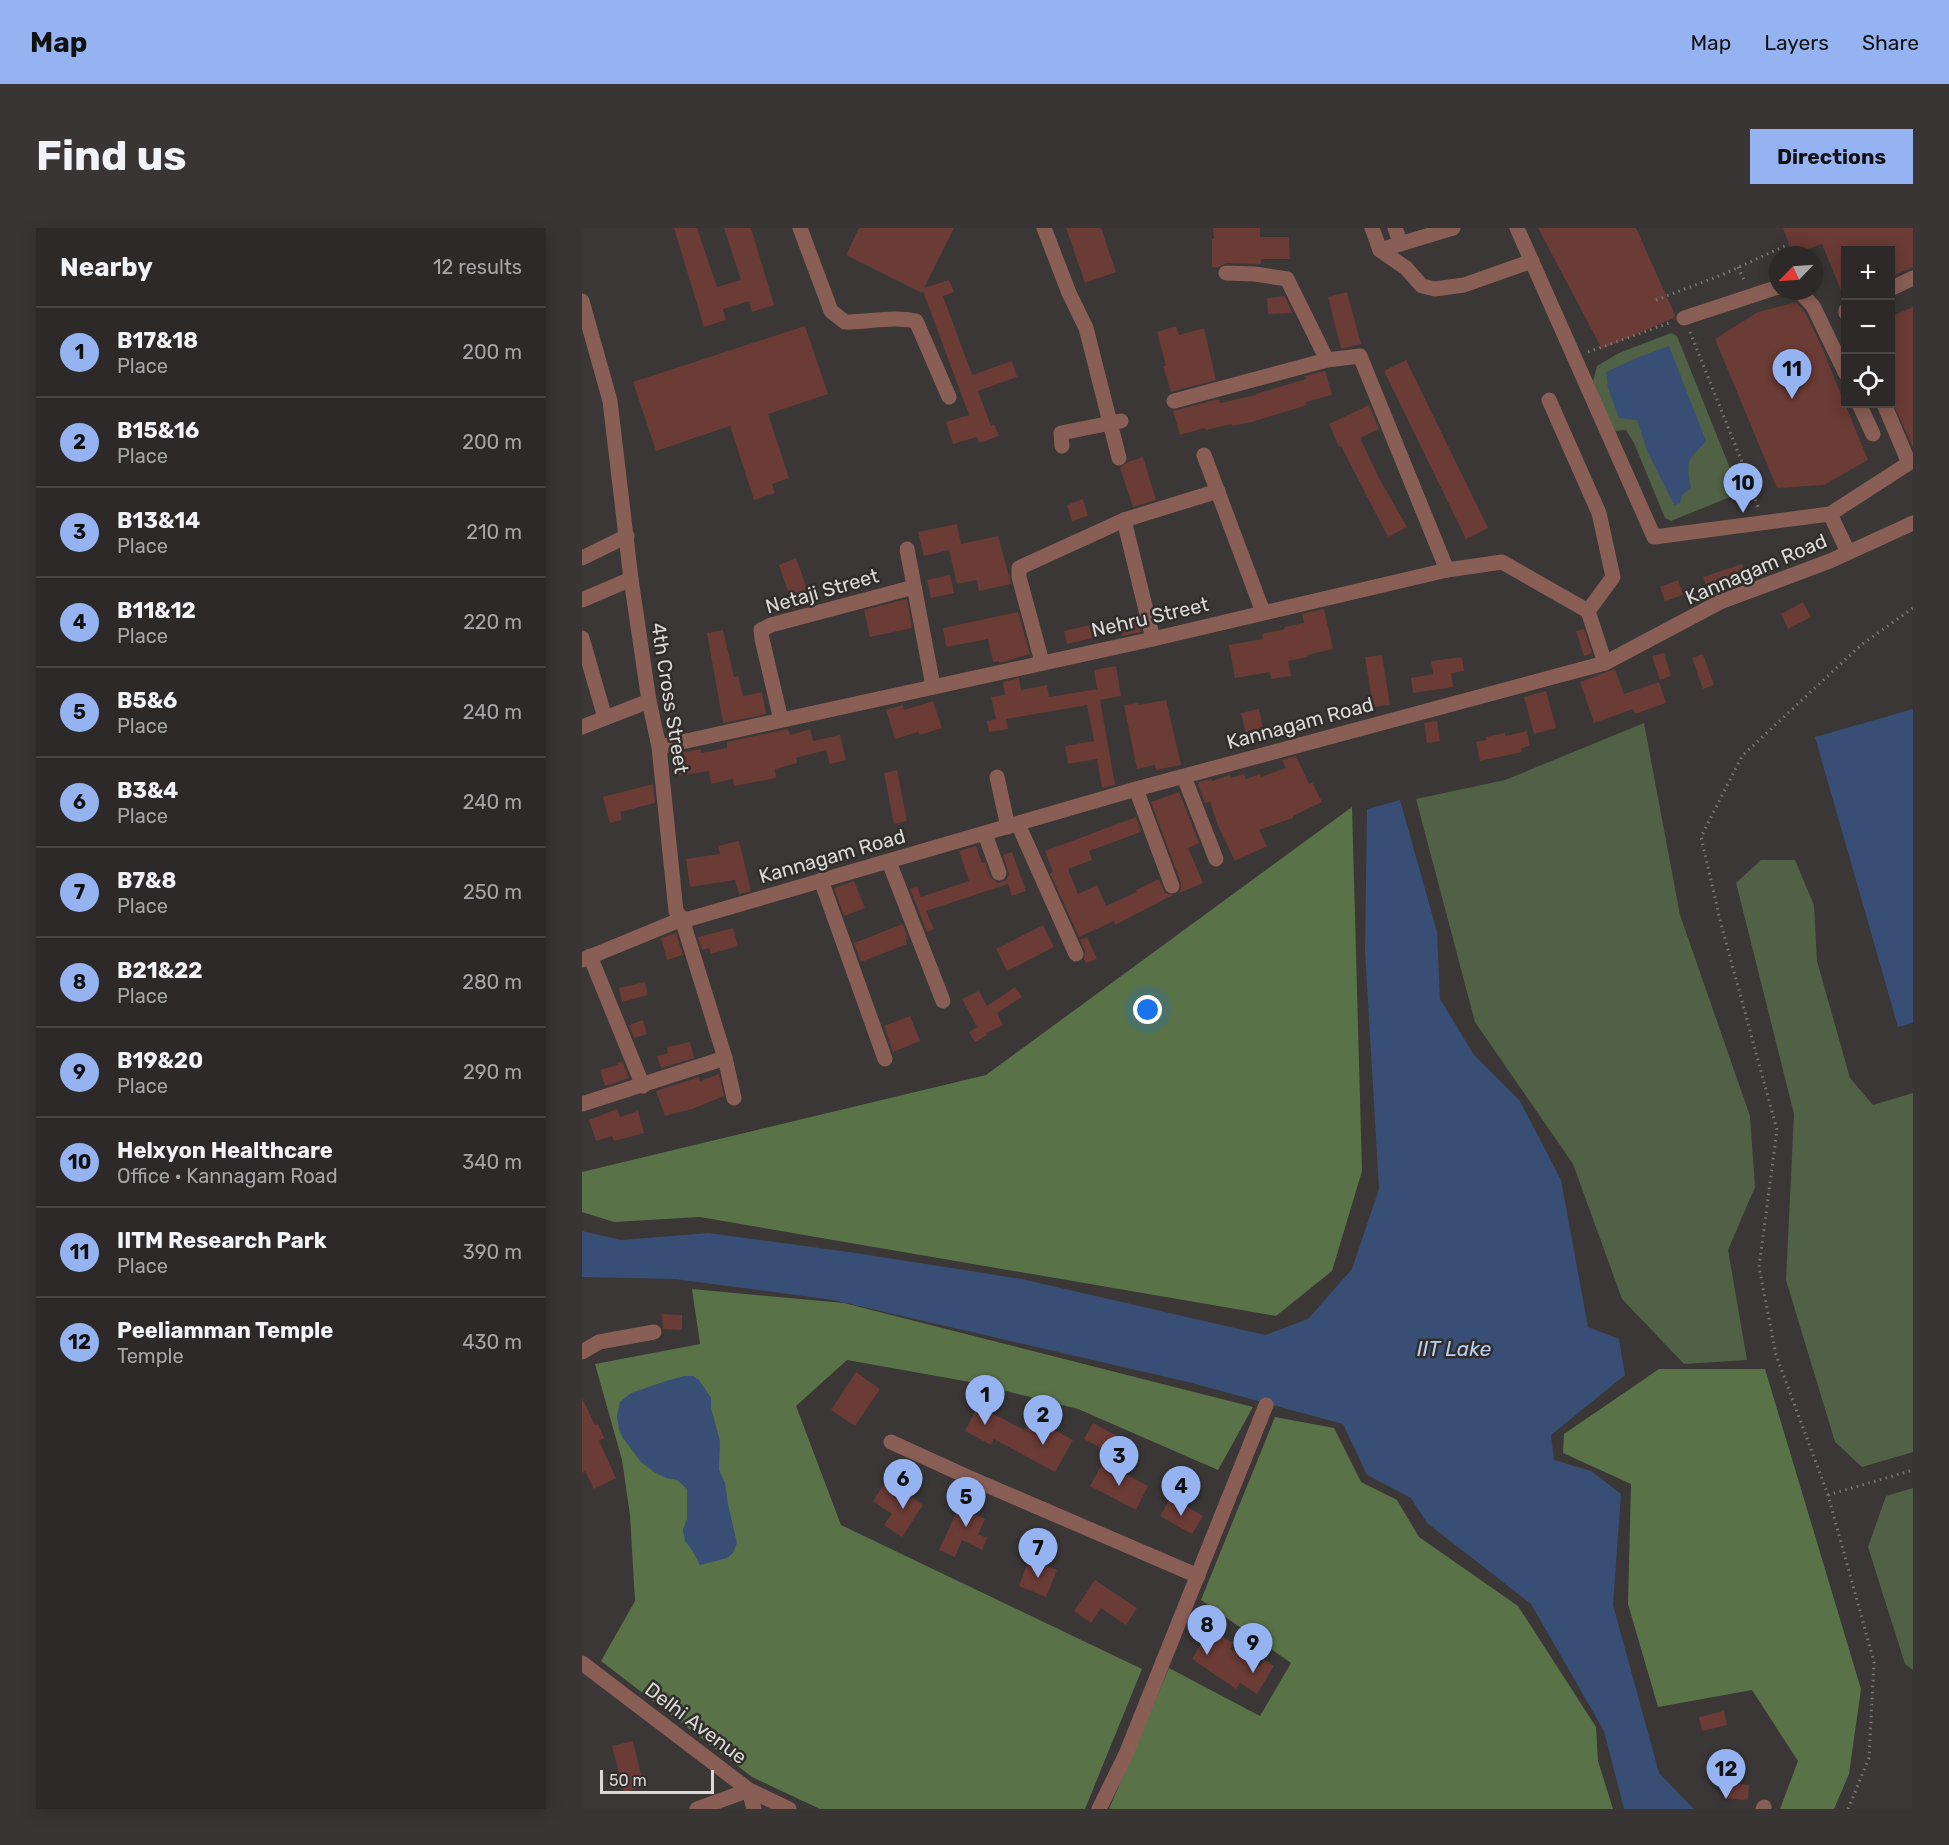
<!DOCTYPE html>
<meta charset="utf-8">
<style>
body{margin:0;font-family:Rubik,sans-serif;background:#383534;color:#f1f3f6}
.controls{position:absolute;right:18px;top:18px;display:grid;overflow:hidden;border-radius:0px;box-shadow:0 3px 15px #0003}
.controls button{width:54px;height:54px;display:grid;place-items:center;padding:0;border:0;border-bottom:2px solid #484545;background:#2c2928;color:#f1f3f6;font:30px sans-serif}
.compass{position:absolute;left:1187px;top:18px;width:54px;height:54px;border-radius:50%;background:#2c2928;box-shadow:0 3px 15px #0003;rotate:245deg}
.scale{position:absolute;left:18px;bottom:15px;width:114px;box-sizing:border-box;padding-left:6px;border:3px solid #dad9d7;border-top:0;font-size:16px;line-height:21px;white-space:nowrap;color:#dad9d7;-webkit-text-stroke:4px #302d2b;paint-order:stroke}
.you{position:absolute;left:566px;top:782px;width:21px;height:21px;margin:-15px;border:4px solid #fff;border-radius:50%;background:#1a73e8;box-shadow:0 0 0 9px #1a73e833}
.badge{display:grid;place-items:center;width:39px;height:39px;border-radius:50%;background:#95b2f1;color:#111;font-size:20px;font-weight:700}
.pin{position:absolute;translate:-50% -50px;filter:drop-shadow(0 2px 3px #0008)}
.pin::after{content:'';position:absolute;top:32px;width:21px;height:18px;background:inherit;clip-path:polygon(0 0,100% 0,50% 100%)}
.list{margin:0;padding:0;list-style:none}
h2{display:flex;justify-content:space-between;align-items:center;height:78px;margin:0;padding:0 24px;font-size:26px}
h2 small{font-size:20px;font-weight:400;color:#a6a6a8}
.list li{display:grid;grid-template-columns:39px 1fr auto;gap:18px;align-items:center;box-sizing:border-box;height:90px;padding:0 24px;border-top:2px solid #484545}
.list b{display:block;font-size:22px;white-space:nowrap}
.list p{margin:0;font-size:20px;white-space:nowrap;color:#a6a6a8}
.list em{font-size:20px;font-style:normal;color:#a6a6a8}
.icon{flex:none;width:33px;height:33px;fill:none;stroke:currentColor;stroke-width:2;stroke-linecap:round;stroke-linejoin:round}
.map{position:relative;flex:none;width:1331px;height:1581px;overflow:hidden;border-radius:0px}
header{display:flex;align-items:center;gap:36px;box-sizing:border-box;height:84px;padding:0 30px;background:#95b2f1;color:#111}
header strong{font-size:28px}
nav{display:flex;gap:33px;margin-inline-start:auto;font-size:21px}
.intro{display:flex;align-items:center;justify-content:space-between;box-sizing:border-box;height:144px;padding:0 36px}
h1{margin:0;font-size:42px}
.button{padding:15px 27px;border-radius:0px;background:#95b2f1;color:#111;font-size:21px;font-weight:700}
main{display:flex;gap:36px;padding:0 36px}
aside{flex:1;background:#2c2928;border-radius:0px;box-shadow:0 3px 15px #0003}
.map>svg:first-child{display:block}
.green{fill:#506145}
.forest{fill:#597248}
.water{fill:#394e74}
.building{fill:#6b3b35}
.lines{fill:none;stroke-linecap:round;stroke-linejoin:round}
.path{stroke:#7a7877;stroke-width:3;stroke-dasharray:1.5 4.5;stroke-linecap:butt}
.minor{stroke:#895e55;stroke-width:15}
.labels{text-anchor:middle;stroke-width:5;stroke-linejoin:round;paint-order:stroke}
.street-label{font-size:20px;fill:#dad9d7;stroke:#302d2b}
.water-label{font-size:21px;font-style:italic;fill:#b8cff5;stroke:#302d2b}
</style>
<header>
<strong>Map</strong>
<nav><a>Map</a><a>Layers</a><a>Share</a></nav>
</header>
<div class="intro"><h1>Find us</h1><a class="button">Directions</a></div>
<main>
<aside>
<h2>Nearby<small>12 results</small></h2>
<ul class="list">
<li><span class="badge">1</span><div><b>B17&amp;18</b><p>Place</p></div><em>200 m</em></li>
<li><span class="badge">2</span><div><b>B15&amp;16</b><p>Place</p></div><em>200 m</em></li>
<li><span class="badge">3</span><div><b>B13&amp;14</b><p>Place</p></div><em>210 m</em></li>
<li><span class="badge">4</span><div><b>B11&amp;12</b><p>Place</p></div><em>220 m</em></li>
<li><span class="badge">5</span><div><b>B5&amp;6</b><p>Place</p></div><em>240 m</em></li>
<li><span class="badge">6</span><div><b>B3&amp;4</b><p>Place</p></div><em>240 m</em></li>
<li><span class="badge">7</span><div><b>B7&amp;8</b><p>Place</p></div><em>250 m</em></li>
<li><span class="badge">8</span><div><b>B21&amp;22</b><p>Place</p></div><em>280 m</em></li>
<li><span class="badge">9</span><div><b>B19&amp;20</b><p>Place</p></div><em>290 m</em></li>
<li><span class="badge">10</span><div><b>Helxyon Healthcare</b><p>Office · Kannagam Road</p></div><em>340 m</em></li>
<li><span class="badge">11</span><div><b>IITM Research Park</b><p>Place</p></div><em>390 m</em></li>
<li><span class="badge">12</span><div><b>Peeliamman Temple</b><p>Temple</p></div><em>430 m</em></li>
</ul>
</aside>
<div class="map">
<svg width="1331" height="1581" viewBox="0 0 1331 1581">
<rect width="100%" height="100%" fill="#3a3736"/>
<g class="green">
<polygon points="1089,105 1095,108 1158,265 1089,293 1083,290 1052,215 1044,202 1032,203 1011,153 1015,138 1037,125"/>
<polygon points="1062,495 1098,687 1168,888 1173,959 1146,1022 1165,1132 1102,1136 1040,1071 991,936 893,794 834,571 923,552"/>
<polygon points="1179,632 1213,632 1232,677 1235,733 1268,850 1291,877 1331,865 1331,1224 1280,1239 1253,1214 1204,1052 1212,886 1154,655"/>
<polygon points="1331,1260 1331,1442 1323,1436 1286,1319 1304,1268"/>
</g>
<g class="forest">
<polygon points="770,579 780,943 750,1043 694,1088 118,989 32,994 0,984 0,944 404,847"/>
<polygon points="110,1061 262,1075 671,1179 636,1242 496,1181 388,1154 265,1132 214,1178 259,1297 560,1441 503,1581 238,1581 170,1549 19,1433 53,1373 48,1287 40,1232 13,1136 118,1116"/>
<polygon points="1077,1141 1183,1141 1279,1461 1267,1546 1252,1581 1198,1581 1216,1533 1170,1462 1076,1479 1046,1376 1049,1256 981,1225 982,1206"/>
<polygon points="693,1189 752,1200 779,1254 815,1272 837,1309 936,1378 1014,1499 1016,1533 1031,1581 527,1581 587,1440 678,1488 709,1435 619,1372"/>
</g>
<g class="water">
<path d="M1087,118L1124,213C1105,234 1104,231 1109,260L1100,267L1098,275L1092,277L1066,225L1055,192L1037,190L1026,160L1024,144L1052,131Z"/>
<polygon points="1331,481 1331,795 1316,799 1233,509"/>
<polygon points="818,572 855,704 858,771 892,827 938,873 979,952 1006,1099 1037,1111 1043,1147 969,1207 972,1232 1009,1243 1039,1266 1031,1377 1077,1545 1112,1581 1042,1581 1022,1503 949,1376 845,1295 829,1270 785,1247 761,1196 606,1154 251,1072 93,1051 0,1049 0,1003 39,1012 127,1005 267,1024 440,1051 683,1107 726,1091 770,1041 797,961 783,723 785,581"/>
<polygon points="102,1148 111,1148 117,1152 129,1170 129,1180 138,1213 137,1242 143,1255 146,1276 155,1315 151,1325 145,1330 118,1337 110,1322 103,1313 101,1302 105,1291 105,1261 95,1252 84,1250 72,1244 59,1234 41,1210 37,1202 35,1188 38,1174 49,1165 84,1153"/>
</g>
<g class="building">
<polygon points="92,0 115,0 135,59 159,52 142,0 169,0 192,77 170,84 167,73 141,81 144,92 122,99"/>
<polygon points="277,0 372,0 342,60 367,52 372,64 361,68 390,147 430,133 435,149 396,163 409,198 412,196 417,208 397,215 395,209 371,216 364,194 387,187 341,63 340,65 264,27"/>
<polygon points="484,0 519,0 534,44 503,55"/>
<polygon points="631,0 678,0 678,9 707,9 708,31 679,31 679,36 644,35 637,39 630,39 630,11 632,11"/>
<polygon points="956,0 1054,0 1093,87 1092,90 1020,121"/>
<polygon points="1201,0 1331,0 1331,39 1308,49 1308,22 1263,22 1263,72 1240,16 1211,26"/>
<polygon points="765,64 779,116 759,121 746,69"/>
<polygon points="703,68 710,85 686,86 685,70"/>
<polygon points="1214,74 1223,84 1238,115 1286,232 1242,257 1195,260 1133,111 1176,84"/>
<polygon points="1331,79 1331,219 1308,169 1308,89"/>
<polygon points="223,98 246,166 186,186 207,250 190,256 193,265 172,272 148,198 74,223 51,154"/>
<polygon points="594,98 597,107 622,100 634,152 589,164 581,138 584,138 575,104"/>
<polygon points="824,132 906,300 884,311 802,143"/>
<polygon points="743,143 750,167 724,174 725,177 670,194 650,198 650,196 624,202 623,200 598,207 591,183 637,171 638,175 674,167 674,166 724,151 723,148"/>
<polygon points="787,177 797,201 778,210 797,250 825,299 806,309 759,218 757,219 747,196"/>
<polygon points="561,229 574,272 551,279 538,240 546,234"/>
<polygon points="501,271 506,288 490,293 485,277"/>
<polygon points="375,296 379,316 416,308 429,356 397,363 395,352 375,356 367,322 342,328 336,304"/>
<polygon points="214,330 230,375 212,381 197,337"/>
<polygon points="1160,336 1165,351 1126,364 1121,349"/>
<polygon points="368,347 372,365 349,370 345,352"/>
<polygon points="1096,352 1101,367 1083,373 1078,359"/>
<polygon points="325,371 330,400 288,409 282,382"/>
<polygon points="1221,374 1229,389 1206,401 1199,386"/>
<polygon points="742,381 751,421 725,427 726,429 706,433 709,448 689,451 688,444 653,450 647,417 681,411 680,406 703,401 702,399 722,395 720,386"/>
<polygon points="436,384 448,426 417,435 417,433 411,434 406,411 364,419 361,400"/>
<polygon points="557,393 559,404 540,408 538,397"/>
<polygon points="508,397 511,410 485,416 482,403"/>
<polygon points="1002,401 1010,425 1002,428 994,403"/>
<polygon points="141,402 152,449 156,448 161,468 180,464 184,486 141,495 125,405"/>
<polygon points="1082,425 1089,448 1078,452 1070,428"/>
<polygon points="1121,426 1132,457 1121,461 1110,430"/>
<polygon points="800,427 808,477 791,479 783,429"/>
<polygon points="880,429 882,443 869,445 871,459 831,465 829,450 851,446 849,433"/>
<polygon points="534,438 539,468 518,472 533,557 520,560 515,531 486,536 483,518 512,513 505,477 424,491 426,501 407,504 405,493 414,491 409,469 423,467 421,454 437,450 439,462 465,457 467,469 515,461 512,442"/>
<polygon points="1033,441 1042,466 1077,454 1084,475 1053,486 1051,481 1012,495 998,454"/>
<polygon points="964,463 974,500 952,506 942,469"/>
<polygon points="584,472 599,537 574,542 573,537 555,541 542,477 556,475 556,477"/>
<polygon points="351,473 360,500 338,507 336,504 313,511 304,482 321,477 322,482"/>
<polygon points="677,481 683,510 666,514 659,485"/>
<polygon points="855,493 858,513 845,515 842,495"/>
<polygon points="206,501 208,507 228,501 231,513 258,507 264,532 248,536 244,522 214,530 215,535 193,541 194,550 152,558 151,551 129,556 127,543 93,548 90,526 119,521 119,525 145,520 145,514"/>
<polygon points="945,503 948,518 939,520 940,524 898,533 894,514 904,512 904,509 923,505 924,508"/>
<polygon points="714,528 727,556 730,554 740,574 711,588 711,590 677,602 685,618 653,633 636,598 628,574 623,575 616,557 617,554 629,551 630,553 648,547 649,550 662,546 664,551 678,546 679,549 704,540 700,532"/>
<polygon points="315,542 325,593 312,596 302,545"/>
<polygon points="71,556 73,575 38,584 40,592 28,595 21,569"/>
<polygon points="597,564 617,615 606,620 621,655 597,665 599,660 599,655 569,574"/>
<polygon points="554,589 559,604 507,623 510,632 486,641 496,666 515,657 524,678 555,664 554,662 577,651 583,665 591,667 533,697 532,693 497,709 468,645 471,644 463,623"/>
<polygon points="157,613 169,663 157,666 153,652 108,659 104,631 138,626 136,618"/>
<polygon points="394,618 400,635 403,634 408,649 416,655 424,652 427,646 421,627 430,624 444,663 430,668 426,656 344,683 352,701 345,704 328,661 335,658 339,669 387,653 377,623"/>
<polygon points="272,653 283,680 262,688 252,660"/>
<polygon points="321,696 326,711 324,712 325,716 279,734 272,715"/>
<polygon points="461,697 472,719 425,743 414,721"/>
<polygon points="151,700 156,718 129,726 127,720 120,722 116,709"/>
<polygon points="94,705 101,727 85,732 79,710"/>
<polygon points="505,709 515,731 504,735 502,731 503,723 498,712"/>
<polygon points="63,754 66,767 40,774 37,760"/>
<polygon points="433,759 440,769 415,785 421,797 404,805 405,807 393,814 387,804 395,799 380,771 397,763 405,778"/>
<polygon points="328,788 338,813 311,824 302,798"/>
<polygon points="61,792 65,806 52,810 47,797"/>
<polygon points="108,814 112,830 79,840 75,828 86,825 85,819"/>
<polygon points="40,833 47,850 23,858 18,842 36,837 35,835"/>
<polygon points="137,846 142,868 110,881 83,888 74,863 117,849 118,853"/>
<polygon points="35,881 38,889 56,883 62,905 32,913 30,908 14,913 7,892"/>
<polygon points="80,1086 100,1087 100,1102 81,1101"/>
<polygon points="274,1144 298,1161 273,1198 249,1182"/>
<polygon points="0,1170 13,1197 16,1196 22,1210 17,1213 34,1250 12,1261 3,1243 0,1245"/>
<polygon points="396,1178 442,1202 449,1189 491,1212 473,1244 412,1211 409,1217 383,1203"/>
<polygon points="511,1195 537,1209 528,1225 502,1211"/>
<polygon points="521,1234 566,1258 554,1282 508,1258"/>
<polygon points="305,1252 341,1277 320,1309 302,1297 310,1286 291,1273"/>
<polygon points="589,1269 621,1288 610,1306 578,1288"/>
<polygon points="377,1279 403,1291 396,1306 405,1310 400,1322 380,1312 373,1329 357,1322"/>
<polygon points="447,1331 475,1342 464,1369 437,1358"/>
<polygon points="513,1352 555,1380 544,1397 519,1380 509,1395 492,1383"/>
<polygon points="636,1406 651,1415 648,1421 677,1439 682,1432 692,1438 675,1466 658,1455 654,1461 610,1431 619,1416 630,1418"/>
<polygon points="1142,1483 1145,1497 1120,1503 1117,1489"/>
<polygon points="51,1513 62,1558 42,1564 30,1518"/>
<polygon points="1143,1555 1167,1557 1166,1572 1142,1570"/>
</g>
<g class="lines">
<g class="path">
<polyline points="1156,39 1163,54"/>
<polyline points="1074,72 1142,46 1207,16"/>
<polyline points="1108,104 1162,239 1177,282"/>
<polyline points="1006,124 1090,94"/>
<polyline points="1246,1267 1331,1242"/>
<polyline points="1266,1581 1287,1530 1292,1434 1246,1267 1194,1127 1177,1039 1195,902 1139,696 1119,609 1160,528 1279,417 1331,380"/>
</g>
<g class="minor">
<path d="M218,0L249,83L263,94C287,94 311,88 334,93L367,169"/>
<polyline points="462,0 487,65 504,100 537,230"/>
<polyline points="790,0 798,22 824,40 840,58 853,61 882,57 950,33"/>
<polyline points="813,0 819,16"/>
<polyline points="935,0 1072,309 1248,286 1327,235 1302,176"/>
<polyline points="798,22 871,0"/>
<polyline points="644,45 673,46 705,51 745,132"/>
<polyline points="1308,61 1331,50"/>
<polyline points="1217,63 1231,78 1264,146"/>
<polyline points="0,73 28,173 49,351 67,473 77,519 94,683 100,691 143,830 152,870"/>
<polyline points="1264,82 1264,85"/>
<polyline points="1102,90 1196,59"/>
<polyline points="967,172 1017,285 1031,349 1006,383"/>
<polyline points="592,173 745,132 778,128 865,342"/>
<polyline points="1277,176 1291,206"/>
<polyline points="480,218 479,205 539,193"/>
<polyline points="622,227 681,384"/>
<polyline points="1248,286 1266,324"/>
<polyline points="542,292 571,411"/>
<polyline points="325,321 351,458"/>
<polyline points="0,330 45,308"/>
<polyline points="0,372 49,351"/>
<polyline points="0,410 23,490"/>
<polyline points="460,434 437,349 437,340 542,292 636,263"/>
<polyline points="199,492 180,411 179,402 189,397 332,359"/>
<polyline points="0,499 67,473"/>
<polyline points="77,519 571,411 865,342 920,334 1006,383 1023,435"/>
<polyline points="415,549 426,599"/>
<polyline points="602,549 634,631"/>
<polyline points="554,561 590,658"/>
<polyline points="436,596 494,726"/>
<polyline points="403,606 417,645"/>
<polyline points="307,634 361,773"/>
<polyline points="239,652 303,831"/>
<polyline points="8,728 61,858"/>
<polyline points="0,732 100,691 107,691 554,561 1023,435 1138,374 1248,333 1331,295"/>
<polyline points="0,876 143,830"/>
<polyline points="0,1124 17,1114 72,1104"/>
<polyline points="309,1214 388,1250 616,1348"/>
<polyline points="0,1435 167,1562 207,1581"/>
<polyline points="115,1581 167,1562 172,1581"/>
<polyline points="517,1581 544,1526 684,1177"/>
<polyline points="1181,1581 1182,1579"/>
</g>
</g>
<g class="labels">
<g class="street-label">
<text transform="translate(1174 341) rotate(-23)" y="7">Kannagam Road</text>
<text transform="translate(240 363) rotate(-16)" y="7">Netaji Street</text>
<text transform="translate(568 389) rotate(-13)" y="7">Nehru Street</text>
<text transform="translate(88 470) rotate(81)" y="7">4th Cross Street</text>
<text transform="translate(718 495) rotate(-15)" y="7">Kannagam Road</text>
<text transform="translate(250 628) rotate(-16)" y="7">Kannagam Road</text>
<text transform="translate(114 1495) rotate(37)" y="7">Delhi Avenue</text>
</g>
<g class="water-label">
<text x="872" y="1128">IIT Lake</text>
</g>
</g>
</svg>
<div class="controls">
<button>+</button>
<button>−</button>
<button><svg class="icon" aria-label="locate" viewBox="0 0 24 24"><circle cx="12" cy="12" r="6"/><path d="M12 2v4M12 18v4M2 12h4M18 12h4"/></svg></button>
</div>
<svg class="compass" viewBox="-18 -18 36 36"><path d="M0-13l5 13h-10z" fill="#e53935"/><path d="M0 13l5-13h-10z" fill="#a6a6a8"/></svg>
<div class="scale">50 m</div>
<div class="you"></div>
<div class="pin badge" style="left:403px;top:1197px">1</div>
<div class="pin badge" style="left:461px;top:1217px">2</div>
<div class="pin badge" style="left:537px;top:1258px">3</div>
<div class="pin badge" style="left:599px;top:1288px">4</div>
<div class="pin badge" style="left:384px;top:1299px">5</div>
<div class="pin badge" style="left:321px;top:1281px">6</div>
<div class="pin badge" style="left:456px;top:1350px">7</div>
<div class="pin badge" style="left:625px;top:1427px">8</div>
<div class="pin badge" style="left:671px;top:1445px">9</div>
<div class="pin badge" style="left:1161px;top:285px">10</div>
<div class="pin badge" style="left:1210px;top:171px">11</div>
<div class="pin badge" style="left:1144px;top:1571px">12</div>
</div>
</main>
